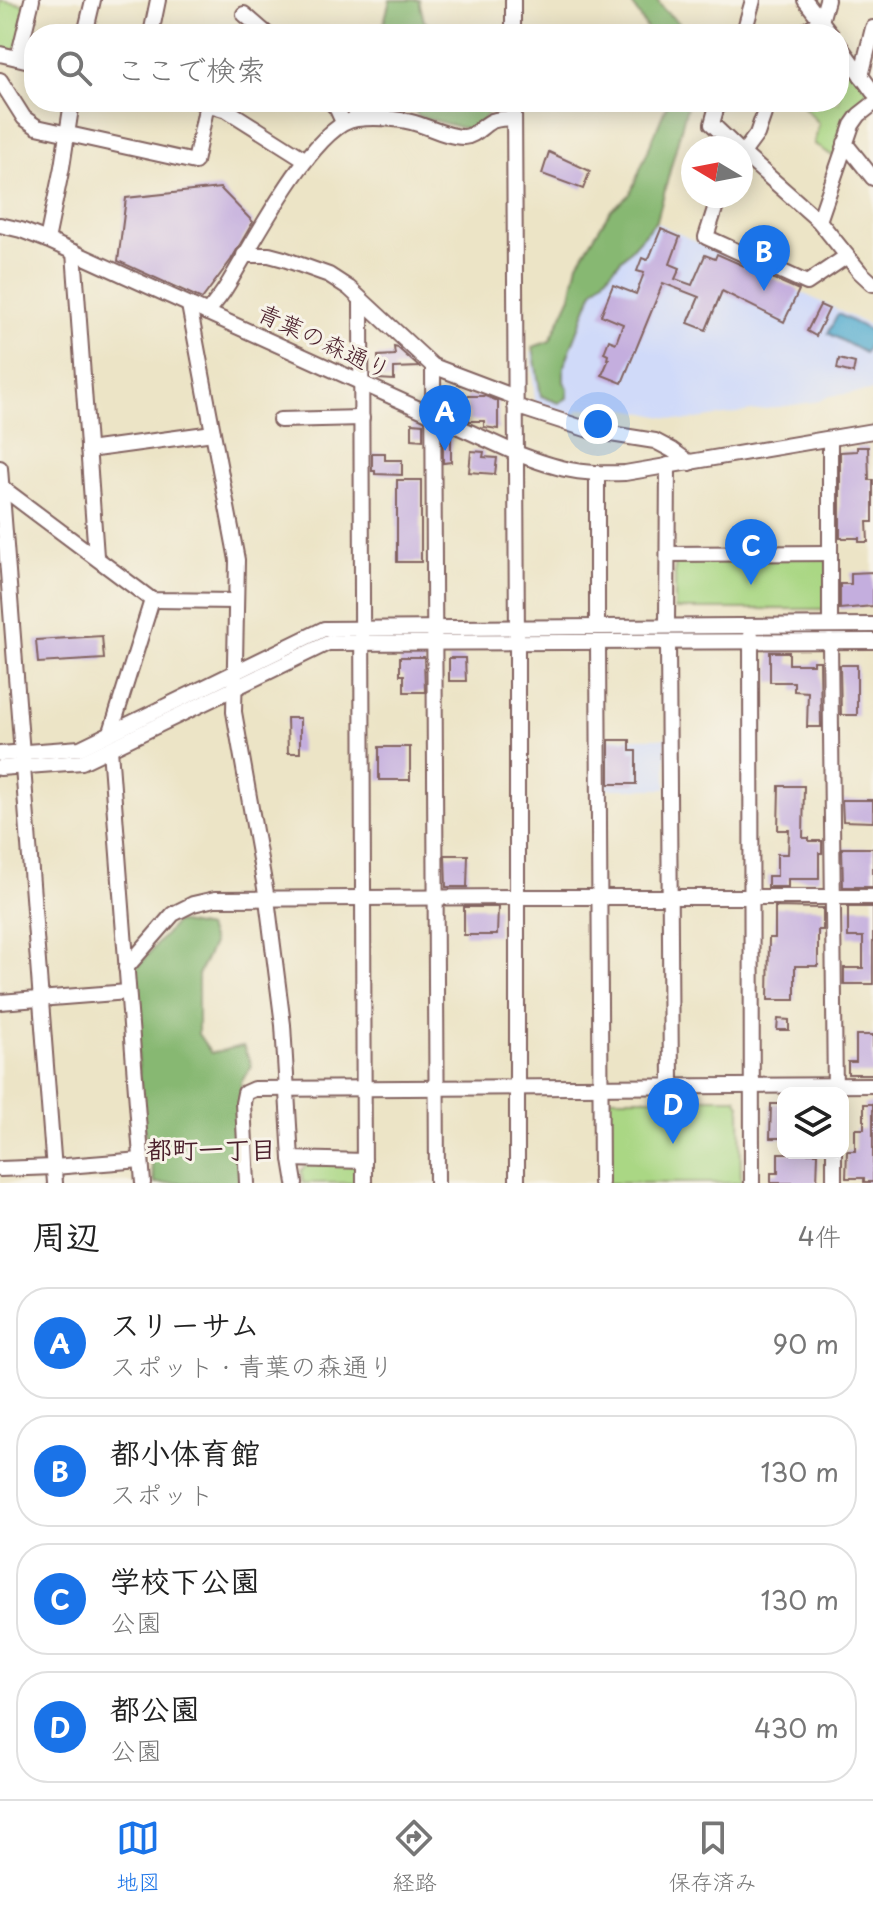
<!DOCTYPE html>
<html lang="ja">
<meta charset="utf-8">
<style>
body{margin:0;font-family:"Playpen Sans","Klee One",sans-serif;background:#f2f2f2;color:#222}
.controls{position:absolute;right:24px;bottom:24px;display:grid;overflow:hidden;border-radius:16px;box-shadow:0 4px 20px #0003}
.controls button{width:72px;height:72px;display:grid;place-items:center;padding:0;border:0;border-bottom:2px solid #e0e0e0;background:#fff;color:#222;font:40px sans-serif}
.compass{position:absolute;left:681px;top:136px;width:72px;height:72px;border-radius:50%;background:#fff;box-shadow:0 4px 20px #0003;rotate:280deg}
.you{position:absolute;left:598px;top:424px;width:28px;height:28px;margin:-20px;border:6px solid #fff;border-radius:50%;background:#1a73e8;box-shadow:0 0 0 12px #1a73e833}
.badge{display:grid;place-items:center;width:52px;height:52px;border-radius:50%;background:#1a73e8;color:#fff;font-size:26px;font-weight:700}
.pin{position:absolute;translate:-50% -66px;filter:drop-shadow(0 2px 4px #0008)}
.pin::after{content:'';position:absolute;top:42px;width:28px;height:24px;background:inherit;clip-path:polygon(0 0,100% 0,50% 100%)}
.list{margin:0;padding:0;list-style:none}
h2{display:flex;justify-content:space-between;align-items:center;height:104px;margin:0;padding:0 32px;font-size:34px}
h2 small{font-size:26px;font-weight:400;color:#767676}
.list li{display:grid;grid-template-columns:52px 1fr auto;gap:24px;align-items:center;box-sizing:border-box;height:112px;margin:0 16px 16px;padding:0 16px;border:2px solid #e0e0e0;border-radius:32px}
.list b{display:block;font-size:30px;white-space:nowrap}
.list p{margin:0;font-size:26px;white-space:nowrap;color:#767676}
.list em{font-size:26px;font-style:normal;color:#767676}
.icon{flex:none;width:44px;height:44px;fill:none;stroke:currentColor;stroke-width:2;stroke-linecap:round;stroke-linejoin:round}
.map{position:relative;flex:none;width:873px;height:1183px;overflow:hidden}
.search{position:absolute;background:#fff;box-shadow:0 4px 20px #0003;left:24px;right:24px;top:24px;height:88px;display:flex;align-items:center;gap:20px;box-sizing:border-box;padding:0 28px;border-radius:32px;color:#767676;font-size:30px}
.sheet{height:616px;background:#fff}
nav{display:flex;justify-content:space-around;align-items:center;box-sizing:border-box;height:112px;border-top:2px solid #e0e0e0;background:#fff;font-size:22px;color:#767676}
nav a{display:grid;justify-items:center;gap:4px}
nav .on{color:#1a73e8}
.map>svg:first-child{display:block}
.built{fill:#d0daf9}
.green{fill:#aad784;stroke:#7a7b58;stroke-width:2}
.forest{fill:#87b872;stroke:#686c4e;stroke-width:2}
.water{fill:#51abcf;stroke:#4e657d;stroke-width:2}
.building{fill:#c4aede}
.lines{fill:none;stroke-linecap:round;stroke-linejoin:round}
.minor-casing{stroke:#836461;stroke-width:18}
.minor{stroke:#fff;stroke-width:14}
.labels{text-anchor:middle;stroke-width:6;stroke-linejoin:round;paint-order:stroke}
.street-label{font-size:24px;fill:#4a1f2b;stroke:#f7f3e8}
.neighbourhood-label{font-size:26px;font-weight:bold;fill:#4a1f2b;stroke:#f7f3e8}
</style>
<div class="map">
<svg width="873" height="1183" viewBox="0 0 873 1183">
<rect width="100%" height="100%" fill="#f7f3e8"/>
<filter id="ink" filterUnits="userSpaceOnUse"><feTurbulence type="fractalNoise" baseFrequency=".0125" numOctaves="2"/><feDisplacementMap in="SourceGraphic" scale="16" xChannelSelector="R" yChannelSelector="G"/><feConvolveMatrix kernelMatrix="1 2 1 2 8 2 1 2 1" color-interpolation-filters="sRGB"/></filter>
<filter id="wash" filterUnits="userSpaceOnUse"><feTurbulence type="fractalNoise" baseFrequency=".006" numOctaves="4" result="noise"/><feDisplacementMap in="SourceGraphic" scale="32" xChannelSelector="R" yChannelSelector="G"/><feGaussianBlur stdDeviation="1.8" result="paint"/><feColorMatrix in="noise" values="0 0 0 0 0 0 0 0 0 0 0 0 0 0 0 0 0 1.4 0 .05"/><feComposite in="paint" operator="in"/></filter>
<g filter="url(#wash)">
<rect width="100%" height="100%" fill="#ece4c6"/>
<g class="built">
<polygon points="657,223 873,327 873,391 829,396 820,401 683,421 627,409 580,409 574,415 535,402 531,352 564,346 602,272"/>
<rect x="605" y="738" width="61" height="51"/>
</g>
<g class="green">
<polygon points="0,0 27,5 17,50 0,50"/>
<polygon points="845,59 872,95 836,158 814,144 819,123 799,102 839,102 839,63"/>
<polygon points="683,555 820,555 828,562 827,609 675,609 675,562"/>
<polygon points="609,1098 736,1098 740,1105 741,1183 605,1183 605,1103"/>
<polygon points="307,1164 355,1164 359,1169 360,1183 303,1183 301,1171"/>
</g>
<g class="forest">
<polygon points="390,0 419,0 424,21 441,34 381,34"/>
<polygon points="630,0 657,0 664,10 679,23 677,34 650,34"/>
<polygon points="410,102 493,102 493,106 482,122 470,130 418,116"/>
<polygon points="668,102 688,102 657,220 593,291 564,366 564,382 568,388 567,398 559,403 541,396 533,347 550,341 571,296 578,263 610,211 630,194"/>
<polygon points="176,922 207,928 213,944 198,975 198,1034 211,1053 243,1046 252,1066 241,1082 241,1183 155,1183 142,1116 132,973"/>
</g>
<polygon class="water" points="838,314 873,332 873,336 865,353 828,333"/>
<g id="blocks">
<g class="building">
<polygon points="549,152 590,171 583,189 542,174"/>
<polygon points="220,188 253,222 231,260 202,299 118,261 126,198"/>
<polygon points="661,229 680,237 670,264 680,268 675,279 692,285 705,255 715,259 717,254 799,290 784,322 722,291 706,330 688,323 699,297 663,283 622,383 602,375 609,359 607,359 608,355 604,353 609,340 616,343 623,324 601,315 613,285 636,294 644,273 637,271 642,258 647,260 650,256"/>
<polygon points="820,305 829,309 816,336 807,331"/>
<polygon points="394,347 398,348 419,367 394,368 394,380 378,379 378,356 395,355"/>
<polygon points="839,359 855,363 853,373 837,369"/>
<polygon points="467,396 485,396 498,401 498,429 484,427 484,421 469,421 469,413 467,413"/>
<polygon points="412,423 423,424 423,440 412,439"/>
<polygon points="451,438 451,462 443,463 443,439"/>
<polygon points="857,447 868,447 869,480 873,480 873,522 867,522 868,542 859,542 859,538 840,538 840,452 857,451"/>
<polygon points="471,451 484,452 483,457 497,458 495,474 469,472"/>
<polygon points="372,453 385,453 385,460 402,460 402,475 375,474 375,471 372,471"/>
<rect x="397" y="480" width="24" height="82"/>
<polygon points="873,572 873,606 840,609 840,584 851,584 851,573"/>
<polygon points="102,636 104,659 38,663 36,640"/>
<polygon points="770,652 789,652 789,664 813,664 813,661 820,661 821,727 807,727 808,692 794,691 794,682 770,682"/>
<polygon points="400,657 424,657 425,692 404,692 404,675 400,675"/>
<polygon points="449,658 465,658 466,681 449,681"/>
<polygon points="840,665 857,665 857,715 841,715"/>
<polygon points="287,718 300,718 300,753 288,753"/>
<polygon points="609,740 630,740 630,751 636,751 636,784 609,784"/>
<rect x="379" y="747" width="31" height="33"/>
<polygon points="779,786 804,786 803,838 809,838 809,841 822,841 822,853 819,853 819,879 788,879 788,887 768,887 768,876 777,876 777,854 788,854 789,830 778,830"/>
<polygon points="842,800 873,800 873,822 843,821"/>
<polygon points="842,848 873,848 873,887 843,887"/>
<polygon points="445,855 468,855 467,887 446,887"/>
<polygon points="464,907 498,907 497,935 464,935"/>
<polygon points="775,907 823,908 823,930 818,930 818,966 795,966 795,1000 768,1000 769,938 775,938"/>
<polygon points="848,907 873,907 873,984 844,984 844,968 863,968 863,937 848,937"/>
<polygon points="778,1019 789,1020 789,1030 777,1030"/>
<polygon points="856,1035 873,1035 873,1074 848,1074 848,1062 856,1062"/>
<polygon points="771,1104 783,1104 783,1138 770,1138"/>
<polygon points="864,1104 873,1104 873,1182 864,1182 864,1178 846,1178 847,1151 855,1151 855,1129 864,1129"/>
<polygon points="778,1153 818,1153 817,1183 771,1183 771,1173 778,1173"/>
</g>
</g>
</g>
<g filter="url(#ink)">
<use href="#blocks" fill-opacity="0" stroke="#836461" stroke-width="2"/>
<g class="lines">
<g class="minor-casing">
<g id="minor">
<polyline points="513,0 513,34"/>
<polyline points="753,0 746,25 752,31 764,34"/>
<polyline points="805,0 831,34"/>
<polyline points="244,14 267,34"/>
<polyline points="85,34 93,0"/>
<polyline points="151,34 158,0"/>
<polyline points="800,34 821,21 827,0"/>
<polyline points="839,45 873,92"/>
<polyline points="0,54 34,62"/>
<polyline points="18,58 32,0"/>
<polyline points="861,76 873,28"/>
<polyline points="0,80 24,118 37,127 195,162 207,104"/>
<polyline points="200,102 227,110 306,160"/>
<polyline points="331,102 337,109 343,122"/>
<polyline points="514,102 517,641 517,1183"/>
<polyline points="718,102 712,124 737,148"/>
<polyline points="845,143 873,178"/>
<polyline points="741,152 819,221 860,272 873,284"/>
<polyline points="743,153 757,134 768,102"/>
<polyline points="719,196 706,237 807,283 847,256"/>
<polyline points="819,221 852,125 859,115 873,104"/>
<path d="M0,225L21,230L47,240L516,453C557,469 580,475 625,473L873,431"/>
<polyline points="47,240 62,167 72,102"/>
<polyline points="74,252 96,556"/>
<polyline points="244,255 269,255 284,259 329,275 349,288 433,366 515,397"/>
<polyline points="361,300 364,1183"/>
<polyline points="189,305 237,560 234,712 267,899 283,1025 291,1159 295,1183"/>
<path d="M207,313C213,305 220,297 225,289C249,252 313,123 357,119C373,117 395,118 411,122C428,126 446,137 464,137C475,136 481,127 490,122C497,118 506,119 514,118"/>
<polyline points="433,366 437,1183"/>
<polyline points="515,406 592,431 655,441 672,450 690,463"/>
<polyline points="280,420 362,418"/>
<polyline points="88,450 213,433"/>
<polyline points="0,468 55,1183"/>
<polyline points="597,474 597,626"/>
<polyline points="0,486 152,600 236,601"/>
<polyline points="668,554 830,553"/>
<polyline points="830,625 830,439"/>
<polyline points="667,626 668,465"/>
<polyline points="751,635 752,1183"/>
<polyline points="830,641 835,1093"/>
<polyline points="598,642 601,1183"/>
<polyline points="668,642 671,1087"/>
<polyline points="111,732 152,600"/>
<polyline points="110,749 143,1183"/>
<polyline points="0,754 80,748 324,629 873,625"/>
<polyline points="0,768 82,762 328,643 873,641"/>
<polyline points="126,968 173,914 193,904 215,899 516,897 873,897"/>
<polyline points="0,1002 128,992"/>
<polyline points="291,1159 364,1161"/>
<polyline points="0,1169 54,1167 141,1160"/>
<polyline points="247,1183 243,1103 245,1093 254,1089 873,1085"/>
<polyline points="834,1183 834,1153"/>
</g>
</g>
<use href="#minor" class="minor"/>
</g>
</g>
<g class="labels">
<g class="street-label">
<text transform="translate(324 342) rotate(25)" y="8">青葉の森通り</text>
</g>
<g class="neighbourhood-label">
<text x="211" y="1159">都町一丁目</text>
</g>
</g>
</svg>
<div class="controls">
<button><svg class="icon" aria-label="layers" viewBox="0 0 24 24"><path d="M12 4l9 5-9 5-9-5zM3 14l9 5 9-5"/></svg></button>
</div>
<svg class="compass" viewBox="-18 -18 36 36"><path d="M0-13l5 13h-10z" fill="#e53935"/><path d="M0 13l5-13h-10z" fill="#767676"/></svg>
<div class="you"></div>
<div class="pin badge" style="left:445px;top:451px">A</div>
<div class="pin badge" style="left:764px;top:291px">B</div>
<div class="pin badge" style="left:751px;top:585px">C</div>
<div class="pin badge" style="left:673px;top:1144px">D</div>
<div class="search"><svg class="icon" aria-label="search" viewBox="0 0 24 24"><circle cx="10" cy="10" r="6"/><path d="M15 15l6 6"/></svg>ここで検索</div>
</div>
<section class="sheet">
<h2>周辺<small>4件</small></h2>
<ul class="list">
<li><span class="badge">A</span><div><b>スリーサム</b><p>スポット · 青葉の森通り</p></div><em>90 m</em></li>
<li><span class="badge">B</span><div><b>都小体育館</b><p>スポット</p></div><em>130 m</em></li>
<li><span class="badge">C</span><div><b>学校下公園</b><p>公園</p></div><em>130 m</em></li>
<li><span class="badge">D</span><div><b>都公園</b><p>公園</p></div><em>430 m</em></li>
</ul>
</section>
<nav>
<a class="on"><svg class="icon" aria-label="map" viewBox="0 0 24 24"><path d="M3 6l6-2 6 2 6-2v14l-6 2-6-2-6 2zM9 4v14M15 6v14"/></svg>地図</a>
<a><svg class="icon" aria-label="directions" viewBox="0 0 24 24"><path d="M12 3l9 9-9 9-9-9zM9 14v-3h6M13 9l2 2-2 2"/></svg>経路</a>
<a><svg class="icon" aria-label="saved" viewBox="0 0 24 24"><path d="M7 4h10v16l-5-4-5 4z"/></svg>保存済み</a>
</nav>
